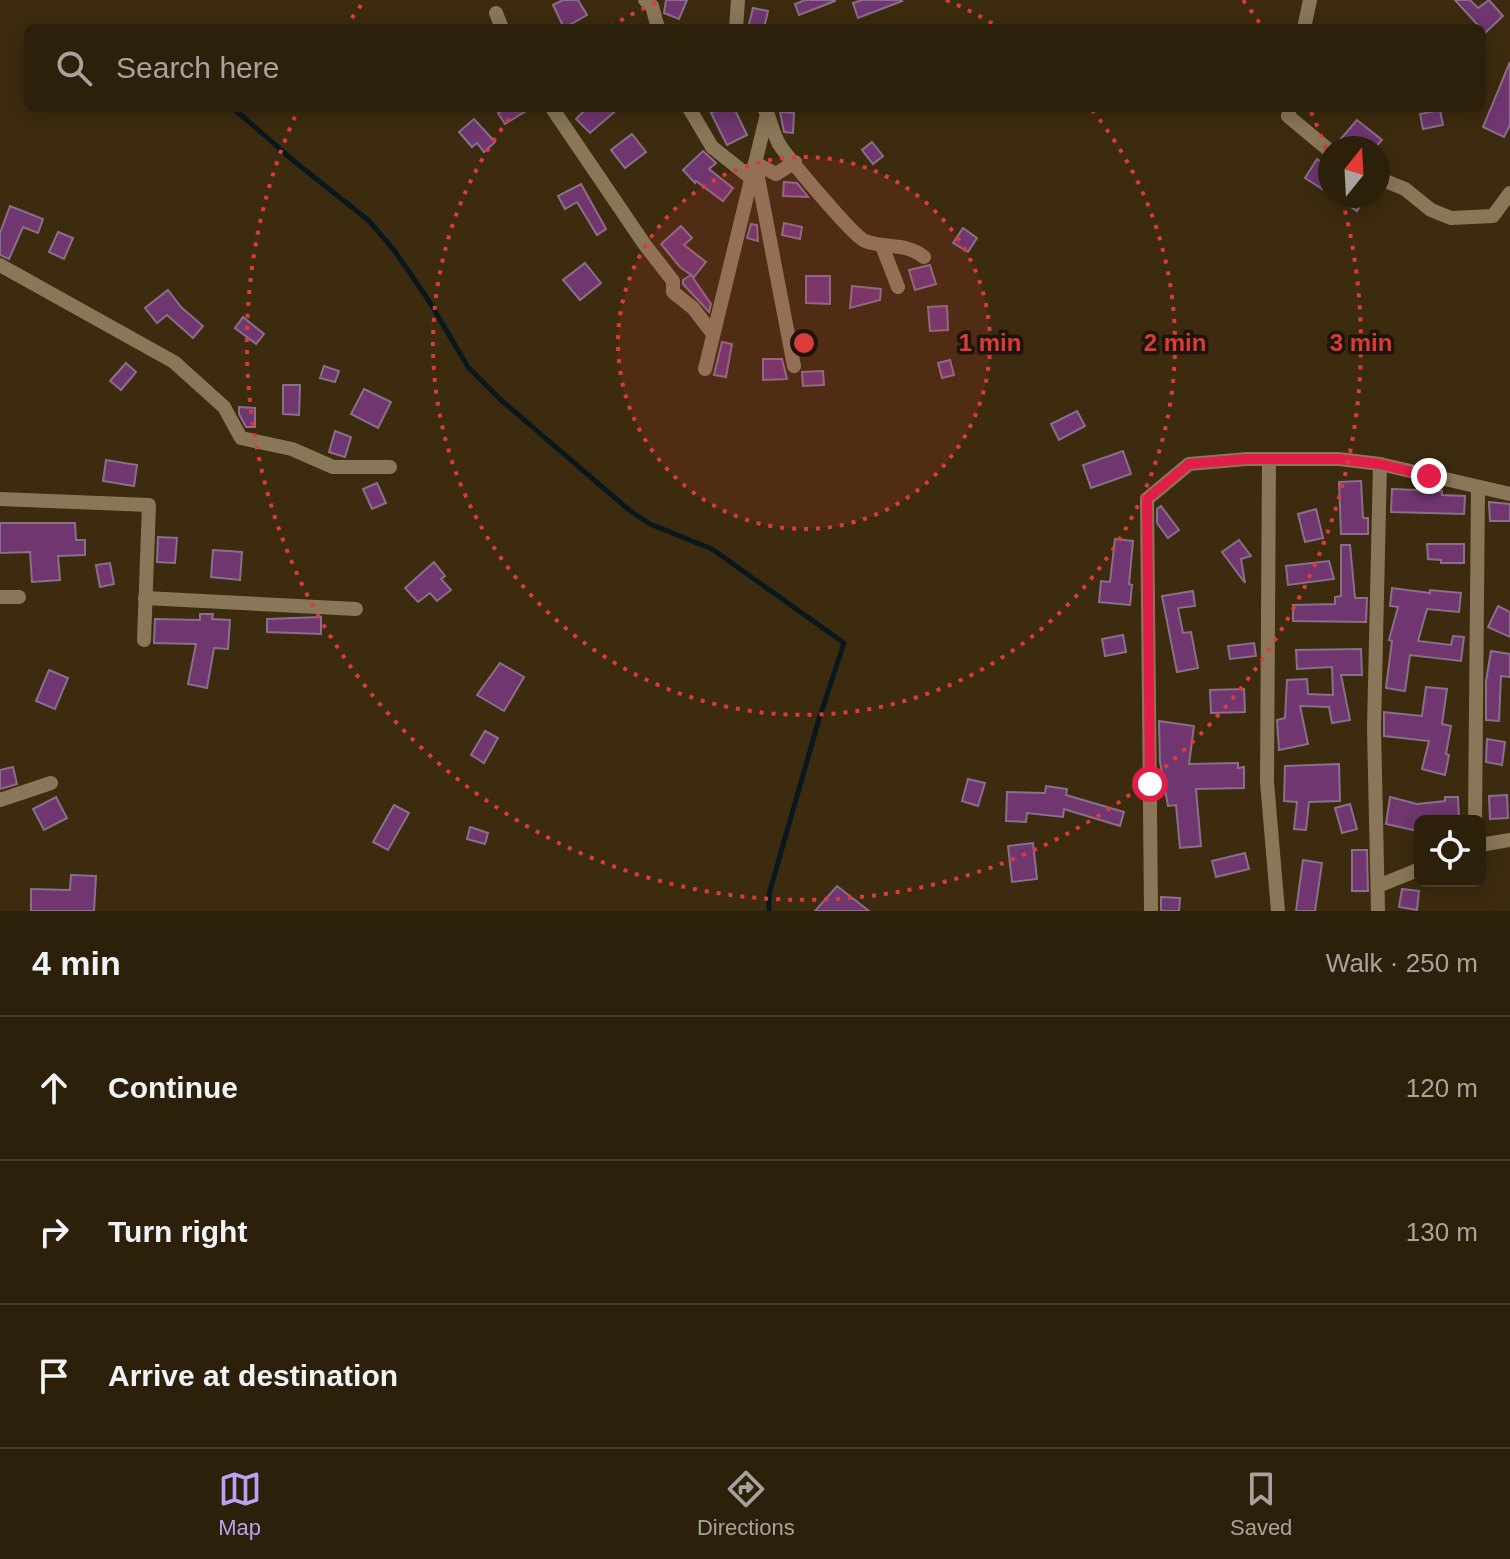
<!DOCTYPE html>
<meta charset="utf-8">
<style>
body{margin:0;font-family:Arial,sans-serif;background:#352813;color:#f1f3f6}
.controls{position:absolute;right:24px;bottom:24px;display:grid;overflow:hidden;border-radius:12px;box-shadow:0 4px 20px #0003}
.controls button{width:72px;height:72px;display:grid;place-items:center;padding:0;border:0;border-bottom:2px solid #483e2b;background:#2d200a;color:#f1f3f6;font:40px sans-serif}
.compass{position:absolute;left:1318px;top:136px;width:72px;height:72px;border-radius:50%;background:#2d200a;box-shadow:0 4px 20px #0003;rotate:18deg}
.stop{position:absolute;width:24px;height:24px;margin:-18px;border:6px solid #e11d48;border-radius:50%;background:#fff}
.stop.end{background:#e11d48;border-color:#fff;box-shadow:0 2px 8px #0008}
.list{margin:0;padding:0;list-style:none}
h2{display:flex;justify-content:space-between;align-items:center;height:104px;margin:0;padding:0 32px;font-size:34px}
h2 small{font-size:26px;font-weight:400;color:#a7a39c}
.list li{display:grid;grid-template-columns:52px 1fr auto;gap:24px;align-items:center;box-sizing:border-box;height:144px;padding:0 32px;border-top:2px solid #483e2b}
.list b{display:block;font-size:30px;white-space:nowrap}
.list em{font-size:26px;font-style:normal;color:#a7a39c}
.icon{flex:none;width:44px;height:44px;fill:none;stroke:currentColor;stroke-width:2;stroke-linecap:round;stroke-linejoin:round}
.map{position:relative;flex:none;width:1510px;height:911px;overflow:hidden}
.search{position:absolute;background:#2d200a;box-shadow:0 4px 20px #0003;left:24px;right:24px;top:24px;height:88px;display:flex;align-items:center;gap:20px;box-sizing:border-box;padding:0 28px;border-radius:12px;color:#a7a39c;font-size:30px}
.sheet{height:536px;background:#2d200a}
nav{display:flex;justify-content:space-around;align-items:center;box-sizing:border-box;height:112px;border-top:2px solid #483e2b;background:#2d200a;font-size:22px;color:#a7a39c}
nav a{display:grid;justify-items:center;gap:4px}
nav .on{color:#bca0f2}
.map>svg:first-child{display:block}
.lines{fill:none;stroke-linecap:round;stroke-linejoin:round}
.stream{stroke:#0a181e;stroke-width:5}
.building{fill:#6f3670;stroke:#896f89;stroke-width:2}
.minor{stroke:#8a7759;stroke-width:14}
.route{stroke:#e11d48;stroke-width:10}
.ring{fill:none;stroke:#da3c3a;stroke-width:4;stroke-dasharray:4 8}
.centre{fill:#da3c3a;stroke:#1d1509;stroke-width:4}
.ring-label{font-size:24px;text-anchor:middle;font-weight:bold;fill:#da3c3a;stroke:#1d1509;stroke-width:7;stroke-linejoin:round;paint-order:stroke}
</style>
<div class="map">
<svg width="1510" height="911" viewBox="0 0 1510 911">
<rect width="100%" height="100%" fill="#3c2b0e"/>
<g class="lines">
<polyline class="stream" points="233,108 295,162 368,220 394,250 429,301 468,367 501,400 629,510 650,524 712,549 844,643 819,719 769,894 769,911"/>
</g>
<g class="building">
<polygon points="563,0 578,0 587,15 564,28 553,5"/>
<polygon points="666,0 687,0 679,19 664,13"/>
<polygon points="805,0 835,0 835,1 799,15 795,4"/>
<polygon points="862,0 901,0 902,1 858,18 853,3"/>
<polygon points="1455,0 1470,0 1478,8 1489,0 1503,16 1485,33"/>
<polygon points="753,8 768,11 764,28 748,28"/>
<polygon points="1510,62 1510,125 1504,137 1483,127"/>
<polygon points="507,108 531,108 505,124 498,113"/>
<polygon points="587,108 619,108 590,133 576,119"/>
<polygon points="722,108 734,108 747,135 727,145 711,113"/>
<polygon points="1440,110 1443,125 1423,129 1420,114"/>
<polygon points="780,112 794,113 793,133 784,132"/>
<polygon points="474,119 495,142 484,152 477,143 472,147 459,132"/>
<polygon points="1357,120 1382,140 1375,148 1347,148 1339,141"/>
<polygon points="632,134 646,152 625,168 611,150"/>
<polygon points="872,142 883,156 873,164 862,150"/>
<polygon points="703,151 716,163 709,169 733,188 723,201 696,181 695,183 683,170"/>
<polygon points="1317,159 1330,167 1330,194 1305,178"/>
<polygon points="784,182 797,183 808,197 783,196"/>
<polygon points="581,184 606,229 597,235 577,202 565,209 558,196"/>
<polygon points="1334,196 1366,196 1357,211"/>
<polygon points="10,206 43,219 38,233 23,227 9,259 0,255 0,233"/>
<polygon points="784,223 802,227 800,239 782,235"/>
<polygon points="751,224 757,225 758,241 747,238"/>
<polygon points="681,226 692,238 684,245 706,262 694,277 680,267 661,244"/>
<polygon points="963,228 977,238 968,252 953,243"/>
<polygon points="58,232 73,238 64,259 49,252"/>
<polygon points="585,263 601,283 580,300 563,280"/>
<polygon points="930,265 936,284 915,290 909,270"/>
<polygon points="691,275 711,304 709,312 683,284 683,280"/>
<polygon points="806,276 830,276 830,304 806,303"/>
<polygon points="852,286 881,289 880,300 850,308"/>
<polygon points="168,290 181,307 203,326 193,338 167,315 157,323 145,308"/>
<polygon points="947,306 948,330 930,331 928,307"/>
<polygon points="243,317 264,334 256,344 235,328"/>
<polygon points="722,342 732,344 726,377 714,375"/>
<polygon points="763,359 782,359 787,379 763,380"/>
<polygon points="950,360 954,375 942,378 938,363"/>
<polygon points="126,363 136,372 121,390 110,381"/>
<polygon points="324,366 339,371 335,382 320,378"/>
<polygon points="823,371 824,385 803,386 802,372"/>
<polygon points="283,385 300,385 299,415 283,414"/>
<polygon points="364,389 391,402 378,428 351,414"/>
<polygon points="239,407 255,408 255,427 246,427 239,414"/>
<polygon points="1077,411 1085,426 1059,440 1051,424"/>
<polygon points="335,431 351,437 345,457 329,452"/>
<polygon points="1123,451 1131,474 1091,488 1083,465"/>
<polygon points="106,460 137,465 134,486 103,481"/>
<polygon points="1361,481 1363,518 1368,518 1368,534 1341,534 1339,482"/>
<polygon points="377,483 386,503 372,509 363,489"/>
<polygon points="1392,489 1442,491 1442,495 1465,496 1464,514 1391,512"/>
<polygon points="1489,502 1510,504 1510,521 1490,521"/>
<polygon points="1161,506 1179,530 1168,538 1157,523 1157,509"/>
<polygon points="1316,509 1323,538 1305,542 1298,514"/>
<polygon points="0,523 75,523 76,540 85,540 85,555 58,556 60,580 32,582 30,552 0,553"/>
<polygon points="158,537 177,538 175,563 157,562"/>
<polygon points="1115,539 1133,541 1129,584 1132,585 1130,605 1099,602 1101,581 1110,582"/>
<polygon points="1239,540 1251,556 1241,559 1245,583 1222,552"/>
<polygon points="1427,544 1464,544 1464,563 1441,563 1441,560 1428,559"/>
<polygon points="1341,545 1350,545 1355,598 1367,598 1366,622 1293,621 1293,605 1335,604 1335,597 1341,596"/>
<polygon points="213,550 242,552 240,580 211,577"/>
<polygon points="1329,561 1334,579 1288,585 1286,566"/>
<polygon points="434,562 445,576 441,579 451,590 437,601 430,593 418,602 405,588"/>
<polygon points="110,563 114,584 100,587 96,565"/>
<polygon points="1392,588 1430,593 1430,590 1461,593 1459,612 1427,609 1418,641 1451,645 1453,636 1464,637 1461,661 1410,655 1405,691 1386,688 1392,641 1389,640 1398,607 1390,606"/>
<polygon points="1193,591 1195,606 1178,608 1183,633 1191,632 1198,668 1177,672 1162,596"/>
<polygon points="1498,606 1510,612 1510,637 1488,627"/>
<polygon points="200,614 213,614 212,619 230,620 228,649 214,648 207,688 188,684 196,644 154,643 155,619 200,620"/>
<polygon points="321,617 321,634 267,632 267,619"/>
<polygon points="1123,635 1126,652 1105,656 1102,639"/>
<polygon points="1254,643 1256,656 1230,659 1228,646"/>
<polygon points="1361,649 1362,675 1341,675 1350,720 1332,723 1329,707 1300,706 1308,744 1279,750 1277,720 1285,718 1287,680 1307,679 1308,694 1333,695 1332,667 1297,669 1296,650"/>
<polygon points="1491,651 1510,654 1510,677 1501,676 1499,721 1486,720 1486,681"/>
<polygon points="500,663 524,677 504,711 477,695"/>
<polygon points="49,670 68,678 55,709 36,701"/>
<polygon points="1426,687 1447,689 1442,724 1451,726 1446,754 1449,755 1445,775 1422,769 1429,741 1384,736 1384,712 1422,716"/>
<polygon points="1244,689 1245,712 1211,713 1210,690"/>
<polygon points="1159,721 1194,726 1189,764 1238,763 1238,768 1244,767 1244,788 1196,789 1201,846 1180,848 1176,805 1168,806 1160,762"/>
<polygon points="485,731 498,738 484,763 471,755"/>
<polygon points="1487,739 1505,742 1502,765 1486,762"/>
<polygon points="1339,764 1340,801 1309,802 1306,830 1294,829 1297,802 1284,801 1285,766"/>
<polygon points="13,767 17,784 0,789 0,770"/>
<polygon points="968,779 985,783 978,806 962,801"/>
<polygon points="1046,786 1067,789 1066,795 1124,812 1120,826 1064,809 1063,817 1027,813 1026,822 1006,821 1007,792 1045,793"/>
<polygon points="1507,795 1508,818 1490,819 1489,796"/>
<polygon points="56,797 67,818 44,830 33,809"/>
<polygon points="1390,797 1417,804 1445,801 1445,797 1458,797 1459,820 1420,821 1420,829 1413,830 1386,824"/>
<polygon points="1350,804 1357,829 1342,833 1335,808"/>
<polygon points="394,805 409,813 388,850 373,842"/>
<polygon points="470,827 488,833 485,844 467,839"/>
<polygon points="1033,843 1037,879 1012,882 1008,846"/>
<polygon points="1352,850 1367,850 1368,891 1352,891"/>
<polygon points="1245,853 1249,869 1216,877 1212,861"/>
<polygon points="1303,860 1322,863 1315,911 1296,911"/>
<polygon points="71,875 96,876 94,911 31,911 31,889 70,890"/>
<polygon points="837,886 869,911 815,911"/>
<polygon points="1402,889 1419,891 1417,910 1399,907"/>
<polygon points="1161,897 1180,898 1179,911 1161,911"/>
</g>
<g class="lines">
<g class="minor">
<polyline points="645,0 652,6 658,28"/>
<polyline points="496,13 502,28"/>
<polyline points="736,28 738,0"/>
<polyline points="1304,28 1310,0"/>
<polyline points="552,108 645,245 673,281 673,292 693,308 713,334"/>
<polyline points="689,108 712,147 751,178"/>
<polyline points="1290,108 1288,116 1330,151"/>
<path d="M768,115C771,124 774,135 779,144C788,158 853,236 865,241C886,249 905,242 924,257"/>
<polyline points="755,163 776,174 795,162"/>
<polyline points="756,167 794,366"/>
<polyline points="1378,178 1405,189 1431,210 1451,218 1493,216 1510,193"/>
<polyline points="882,246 898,287"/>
<polyline points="0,265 174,362 224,407 241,438 292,449 333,467 390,467"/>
<polyline points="705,369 767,114 764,108"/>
<polyline points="1269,459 1267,782 1278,911"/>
<polyline points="0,499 149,505 144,640"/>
<polyline points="0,597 19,597"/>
<polyline points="145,598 356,609"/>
<polyline points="0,800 51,783"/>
<polyline points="1475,821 1478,487"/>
<polyline points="1480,845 1510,840"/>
<polyline points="1378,886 1420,869"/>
<polyline points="1151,911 1147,499 1189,464 1247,459 1339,459 1380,464 1510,494"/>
<polyline points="1378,911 1374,728 1380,464"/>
</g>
</g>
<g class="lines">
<polyline class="route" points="1150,784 1147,499 1189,464 1247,459 1339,459 1380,464 1429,476"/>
</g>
<circle cx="804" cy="343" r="186" fill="#da3c3a" fill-opacity=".12"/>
<g class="ring">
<circle cx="804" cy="343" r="186"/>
<path d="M610 27A371 371 0 0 1 662 0M946 0A371 371 0 0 1 998 27M1092 110A371 371 0 1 1 516 110"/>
<path d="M345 28A557 557 0 0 1 365 0M1243 0A557 557 0 0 1 1263 28M1311 112A557 557 0 0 1 1329 157M1342 199A557 557 0 1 1 297 112"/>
</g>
<circle cx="804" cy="343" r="12" class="centre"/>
<g class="ring-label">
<text x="990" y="351">1 min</text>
<text x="1175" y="351">2 min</text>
<text x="1361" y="351">3 min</text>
</g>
</svg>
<div class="controls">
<button><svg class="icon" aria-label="locate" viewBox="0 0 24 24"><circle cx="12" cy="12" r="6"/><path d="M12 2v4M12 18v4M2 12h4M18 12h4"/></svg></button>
</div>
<svg class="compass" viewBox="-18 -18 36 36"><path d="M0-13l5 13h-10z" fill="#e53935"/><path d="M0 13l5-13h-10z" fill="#a7a39c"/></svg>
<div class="stop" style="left:1150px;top:784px"></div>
<div class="stop end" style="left:1429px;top:476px"></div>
<div class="search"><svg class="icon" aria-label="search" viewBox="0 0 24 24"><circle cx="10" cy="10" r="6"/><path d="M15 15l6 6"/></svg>Search here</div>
</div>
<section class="sheet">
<h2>4 min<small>Walk · 250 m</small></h2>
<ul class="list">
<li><svg class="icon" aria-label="ahead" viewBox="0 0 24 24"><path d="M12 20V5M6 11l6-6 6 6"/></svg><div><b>Continue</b></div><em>120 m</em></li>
<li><svg class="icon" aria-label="right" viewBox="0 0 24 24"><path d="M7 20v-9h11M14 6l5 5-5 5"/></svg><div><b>Turn right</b></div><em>130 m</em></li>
<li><svg class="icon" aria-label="arrive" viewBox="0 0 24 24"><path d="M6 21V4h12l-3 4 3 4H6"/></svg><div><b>Arrive at destination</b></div></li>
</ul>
</section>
<nav>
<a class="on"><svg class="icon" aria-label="map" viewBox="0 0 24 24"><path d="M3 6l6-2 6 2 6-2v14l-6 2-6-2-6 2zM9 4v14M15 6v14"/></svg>Map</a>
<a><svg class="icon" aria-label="directions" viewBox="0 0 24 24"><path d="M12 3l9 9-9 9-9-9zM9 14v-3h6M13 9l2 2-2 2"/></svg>Directions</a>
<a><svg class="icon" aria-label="saved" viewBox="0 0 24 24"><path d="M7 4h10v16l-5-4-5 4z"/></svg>Saved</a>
</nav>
